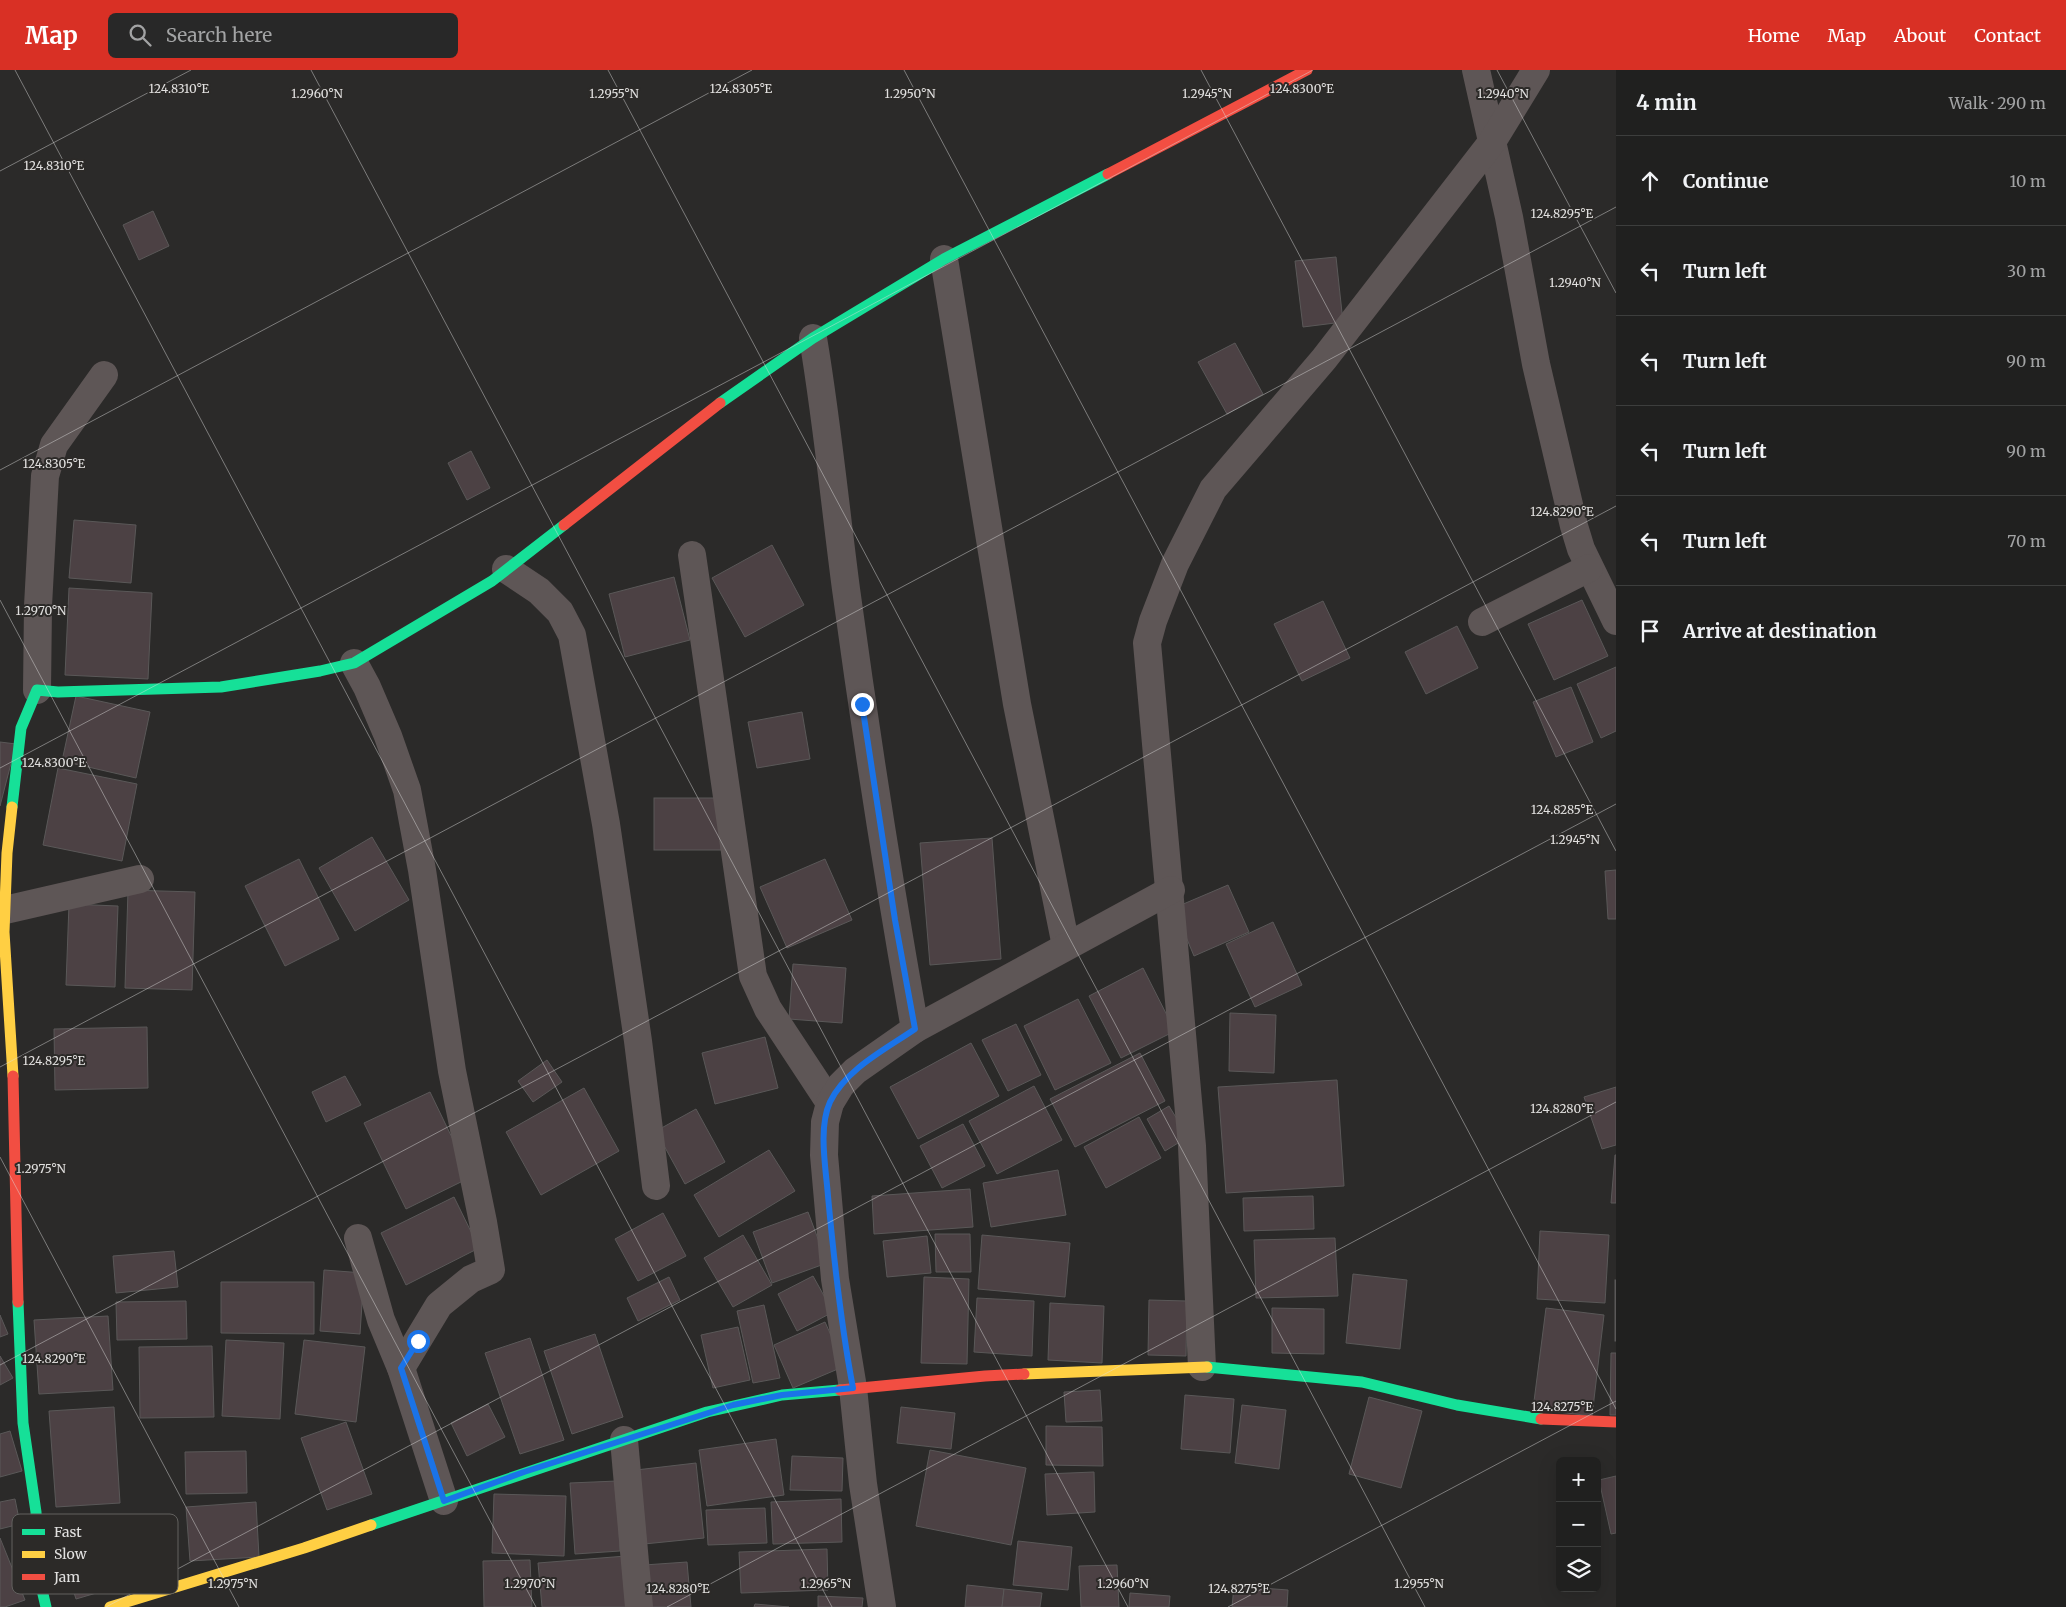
<!DOCTYPE html>
<meta charset="utf-8">
<style>
body{margin:0;font-family:Merriweather,serif;background:#282828;color:#f1f3f6}
.controls{position:absolute;right:15px;bottom:15px;display:grid;overflow:hidden;border-radius:8px;box-shadow:0 5px 20px #0002}
.controls button{width:45px;height:45px;display:grid;place-items:center;padding:0;border:0;border-bottom:1px solid #3d3e3d;background:#20201f;color:#f1f3f6;font:25px sans-serif}
.stop{position:absolute;width:15px;height:15px;margin:-11px;border:4px solid #1a73e8;border-radius:50%;background:#fff}
.stop.end{background:#1a73e8;border-color:#fff;box-shadow:0 1px 5px #0008}
.list{margin:0;padding:0;list-style:none}
h2{display:flex;justify-content:space-between;align-items:center;height:65px;margin:0;padding:0 20px;font-size:21px}
h2 small{font-size:16px;font-weight:400;color:#a2a3a4}
.list li{display:grid;grid-template-columns:32px 1fr auto;gap:15px;align-items:center;box-sizing:border-box;height:90px;padding:0 20px;border-top:1px solid #3d3e3d}
.list b{display:block;font-size:19px;white-space:nowrap}
.list em{font-size:16px;font-style:normal;color:#a2a3a4}
.icon{flex:none;width:28px;height:28px;fill:none;stroke:currentColor;stroke-width:2;stroke-linecap:round;stroke-linejoin:round}
.map{position:relative;flex:none;width:1616px;height:1537px;overflow:hidden}
header{display:flex;align-items:center;gap:30px;box-sizing:border-box;height:70px;padding:0 25px;background:#d93025;color:#fff}
header strong{font-size:24px}
nav{display:flex;gap:28px;margin-inline-start:auto;font-size:18px}
.search{width:350px;height:45px;background:#282828;display:flex;align-items:center;gap:12px;box-sizing:border-box;padding:0 18px;border-radius:8px;color:#a2a3a4;font-size:19px}
main{display:flex}
aside{flex:1;background:#20201f}
.map>svg:first-child{display:block}
.building{fill:#4c4144;stroke:#5a5858}
.lines{fill:none;stroke-linecap:round;stroke-linejoin:round}
.street{stroke:#5e5656;stroke-width:28}
.fast{stroke:#16e098;stroke-width:11}
.slow{stroke:#ffcf43;stroke-width:11}
.jam{stroke:#f24e42;stroke-width:11}
.route{stroke:#1a73e8;stroke-width:6}
.ticks{fill:none;stroke:#e1e0df;stroke-width:1;stroke-opacity:0.45}
.key{fill:#2c2a28;stroke:#62615f;stroke-width:1}
.key-label{font-size:14px;fill:#e1e0df}
.ticks-label{font-size:12px;text-anchor:middle;fill:#e1e0df;stroke:#2c2a28;stroke-width:4;stroke-linejoin:round;paint-order:stroke}
</style>
<header>
<strong>Map</strong>
<div class="search"><svg class="icon" aria-label="search" viewBox="0 0 24 24"><circle cx="10" cy="10" r="6"/><path d="M15 15l6 6"/></svg>Search here</div>
<nav><a>Home</a><a>Map</a><a>About</a><a>Contact</a></nav>
</header>
<main>
<div class="map">
<svg width="1616" height="1537" viewBox="0 0 1616 1537">
<rect width="100%" height="100%" fill="#2b2a29"/>
<g class="building">
<polygon points="153,141 169,176 139,190 123,155"/>
<polygon points="1336,187 1343,252 1303,257 1295,191"/>
<polygon points="1235,273 1263,324 1227,344 1198,292"/>
<polygon points="471,381 490,418 467,430 448,393"/>
<polygon points="74,450 136,455 131,513 69,508"/>
<polygon points="772,475 804,535 745,567 712,508"/>
<polygon points="674,507 690,570 625,587 609,524"/>
<polygon points="69,518 152,523 148,609 65,605"/>
<polygon points="1582,530 1608,586 1554,610 1528,554"/>
<polygon points="1323,531 1350,588 1302,611 1274,554"/>
<polygon points="1457,556 1478,598 1426,624 1405,582"/>
<polygon points="1616,597 1616,661 1601,668 1577,614"/>
<polygon points="1571,617 1593,672 1556,687 1533,632"/>
<polygon points="76,626 150,642 136,708 62,691"/>
<polygon points="802,642 810,689 757,698 748,652"/>
<polygon points="0,672 16,674 0,736"/>
<polygon points="58,698 137,714 122,791 43,775"/>
<rect x="654" y="728" width="67" height="52"/>
<polygon points="372,767 409,830 355,861 319,798"/>
<polygon points="992,768 1001,889 930,895 920,773"/>
<polygon points="299,789 339,869 285,896 245,816"/>
<polygon points="825,789 852,850 787,878 760,817"/>
<polygon points="1616,800 1616,849 1608,849 1605,801"/>
<polygon points="1228,815 1249,862 1194,886 1174,838"/>
<polygon points="128,820 195,822 192,920 125,918"/>
<polygon points="69,834 118,836 115,917 66,915"/>
<polygon points="1273,852 1302,915 1255,937 1226,874"/>
<polygon points="793,894 846,898 842,953 789,949"/>
<polygon points="1143,898 1175,961 1121,988 1089,926"/>
<polygon points="1078,929 1111,993 1055,1020 1024,956"/>
<polygon points="1230,943 1276,945 1274,1003 1229,1001"/>
<polygon points="1016,954 1041,1005 1008,1021 982,970"/>
<polygon points="147,957 148,1018 55,1020 54,959"/>
<polygon points="765,967 778,1018 715,1034 702,983"/>
<polygon points="971,973 999,1026 918,1069 890,1017"/>
<polygon points="1140,983 1165,1031 1075,1077 1050,1029"/>
<polygon points="547,990 562,1012 533,1032 518,1011"/>
<polygon points="345,1006 361,1035 326,1052 312,1022"/>
<polygon points="1337,1010 1344,1116 1226,1123 1218,1017"/>
<polygon points="1034,1016 1062,1070 997,1104 969,1051"/>
<polygon points="1616,1017 1616,1075 1602,1079 1584,1027"/>
<polygon points="584,1018 619,1081 541,1125 506,1062"/>
<polygon points="430,1022 471,1107 406,1139 364,1053"/>
<polygon points="1169,1036 1188,1067 1165,1081 1147,1049"/>
<polygon points="696,1039 725,1092 685,1114 656,1061"/>
<polygon points="1139,1047 1161,1088 1106,1118 1084,1077"/>
<polygon points="963,1054 985,1096 942,1118 920,1076"/>
<polygon points="769,1080 795,1121 719,1167 694,1125"/>
<polygon points="1615,1085 1616,1085 1616,1133 1611,1133"/>
<polygon points="1058,1100 1066,1145 991,1157 983,1113"/>
<polygon points="970,1119 973,1157 874,1164 872,1126"/>
<polygon points="1313,1126 1314,1159 1244,1161 1243,1128"/>
<polygon points="454,1127 479,1178 406,1215 381,1163"/>
<polygon points="808,1142 827,1193 772,1213 753,1162"/>
<polygon points="663,1143 686,1186 638,1211 615,1169"/>
<polygon points="1540,1161 1609,1165 1605,1233 1537,1229"/>
<polygon points="935,1164 970,1164 971,1202 936,1202"/>
<polygon points="743,1165 772,1215 733,1237 704,1188"/>
<polygon points="982,1165 1070,1173 1065,1227 978,1219"/>
<polygon points="927,1166 931,1203 887,1207 883,1171"/>
<polygon points="1335,1168 1338,1226 1256,1228 1254,1170"/>
<polygon points="174,1181 178,1217 116,1223 113,1186"/>
<polygon points="324,1200 364,1203 360,1264 320,1261"/>
<polygon points="1353,1204 1407,1210 1400,1279 1346,1273"/>
<polygon points="813,1206 833,1242 797,1261 778,1224"/>
<polygon points="669,1207 680,1230 638,1251 627,1228"/>
<polygon points="924,1207 969,1209 967,1294 921,1293"/>
<rect x="1615" y="1210" width="1" height="61"/>
<polygon points="221,1212 314,1212 314,1264 221,1263"/>
<polygon points="977,1228 1034,1231 1032,1286 974,1282"/>
<polygon points="1149,1230 1187,1231 1186,1286 1148,1285"/>
<polygon points="186,1231 187,1269 117,1270 116,1232"/>
<polygon points="1050,1233 1104,1236 1102,1293 1048,1290"/>
<polygon points="764,1235 780,1308 753,1313 737,1241"/>
<polygon points="1272,1238 1324,1239 1324,1284 1272,1283"/>
<polygon points="1546,1238 1604,1245 1592,1346 1533,1339"/>
<polygon points="0,1245 8,1264 0,1267"/>
<polygon points="108,1246 113,1320 39,1324 34,1250"/>
<polygon points="825,1252 845,1296 793,1318 774,1275"/>
<polygon points="738,1257 750,1310 713,1318 701,1265"/>
<polygon points="595,1264 623,1347 572,1364 544,1281"/>
<polygon points="530,1268 564,1370 520,1384 485,1283"/>
<polygon points="226,1270 284,1273 280,1349 222,1346"/>
<polygon points="304,1270 365,1277 356,1352 295,1344"/>
<polygon points="212,1276 214,1347 140,1348 139,1277"/>
<polygon points="1611,1283 1616,1283 1616,1345 1610,1345"/>
<polygon points="0,1286 13,1308 0,1315"/>
<polygon points="1100,1320 1102,1351 1066,1352 1064,1322"/>
<polygon points="1185,1325 1234,1329 1230,1383 1181,1379"/>
<polygon points="1369,1327 1422,1341 1401,1418 1349,1404"/>
<polygon points="488,1334 505,1367 467,1386 451,1353"/>
<polygon points="1242,1335 1286,1340 1279,1399 1235,1393"/>
<polygon points="114,1337 120,1433 56,1437 49,1341"/>
<polygon points="901,1337 955,1343 951,1379 897,1373"/>
<polygon points="346,1352 372,1424 327,1440 301,1368"/>
<polygon points="1046,1356 1102,1357 1103,1396 1046,1395"/>
<polygon points="10,1361 22,1401 0,1407 0,1364"/>
<polygon points="776,1369 784,1425 707,1436 699,1380"/>
<polygon points="930,1380 1026,1398 1011,1475 916,1456"/>
<polygon points="246,1381 247,1423 186,1424 185,1382"/>
<polygon points="792,1386 843,1388 842,1421 790,1420"/>
<polygon points="696,1393 704,1468 644,1474 636,1400"/>
<polygon points="1094,1402 1095,1442 1047,1445 1045,1404"/>
<polygon points="1616,1406 1616,1463 1611,1464 1599,1410"/>
<polygon points="617,1411 620,1481 575,1484 570,1413"/>
<polygon points="494,1424 566,1426 564,1486 492,1483"/>
<polygon points="15,1429 20,1454 0,1459 0,1432"/>
<polygon points="841,1429 842,1472 773,1474 771,1432"/>
<polygon points="256,1432 259,1487 190,1491 186,1437"/>
<polygon points="765,1438 767,1473 708,1475 706,1440"/>
<polygon points="156,1452 171,1501 76,1529 61,1480"/>
<polygon points="0,1468 25,1530 5,1537 0,1537"/>
<polygon points="1018,1471 1072,1477 1068,1520 1013,1515"/>
<polygon points="827,1479 828,1520 741,1523 739,1482"/>
<polygon points="626,1486 630,1537 542,1537 538,1493"/>
<polygon points="530,1490 532,1537 484,1537 483,1491"/>
<polygon points="687,1492 691,1537 647,1537 644,1495"/>
<polygon points="1117,1495 1119,1537 1081,1537 1079,1496"/>
<polygon points="967,1515 1004,1519 1002,1537 965,1537"/>
<polygon points="1234,1516 1288,1520 1287,1537 1232,1537"/>
<polygon points="1004,1519 1042,1523 1040,1537 1002,1537"/>
<polygon points="1130,1523 1170,1526 1169,1537 1129,1537"/>
<polygon points="818,1526 863,1528 862,1537 818,1537"/>
<polygon points="755,1534 789,1537 754,1537"/>
</g>
<g class="lines">
<g class="street">
<polyline points="1476,0 1509,147 1536,294 1574,456 1581,479 1616,551"/>
<polyline points="944,189 1017,634 1066,876"/>
<path d="M813,268C827,351 835,435 846,519C866,666 889,813 915,959"/>
<polyline points="692,485 753,906 768,939 830,1033"/>
<polyline points="506,499 539,521 560,542 572,565 606,754 638,971 656,1116"/>
<polyline points="1482,552 1589,498"/>
<polyline points="354,593 367,617 388,666 407,720 422,800 452,1001 483,1152 491,1200 471,1209 439,1235 401,1298"/>
<polyline points="37,620 38,536 45,406 54,375 104,305"/>
<polyline points="5,840 140,809"/>
<polyline points="358,1168 381,1250 401,1298 444,1431"/>
<polyline points="1202,1297 1192,1076 1147,573 1153,551 1175,494 1213,419 1324,289 1492,72 1536,0"/>
<polyline points="624,1370 639,1537"/>
<polyline points="882,1537 863,1414 853,1318 835,1209 824,1085 825,1052 830,1033 841,1015 855,1001 915,959 1171,820"/>
</g>
<g class="fast">
<polyline points="720,333 813,268 944,189 1108,104"/>
<polyline points="12,737 21,658 37,620 58,622 221,617 320,601 354,593 492,511 564,455"/>
<polyline points="18,1232 23,1353 36,1442 39,1507 46,1537"/>
<polyline points="1207,1297 1362,1312 1457,1335 1541,1349"/>
<polyline points="371,1455 707,1342 782,1325 840,1320"/>
</g>
<g class="slow">
<polyline points="12,737 7,783 4,862 13,1006"/>
<polyline points="1024,1304 1207,1297"/>
<polyline points="110,1537 304,1478 371,1455"/>
</g>
<g class="jam">
<polyline points="1108,104 1307,0"/>
<polyline points="564,455 720,333"/>
<polyline points="13,1006 18,1232"/>
<polyline points="840,1320 985,1306 1024,1304"/>
<polyline points="1541,1349 1616,1352"/>
</g>
</g>
<g class="lines">
<path class="route" d="M418,1271L401,1298L444,1431L524,1402L733,1335L782,1325L853,1318C841,1255 834,1191 828,1126C826,1099 818,1058 830,1032C846,999 886,979 915,959L895,850L862,634"/>
</g>
<path class="ticks" d="M15,0L832,1537M311,0L1128,1537M608,0L1425,1537M904,0L1616,1339M1201,0L1616,781M1497,0L1616,223M0,101L191,0M0,400L752,0M0,530L536,1537M0,698L1313,0M0,997L1616,137M0,1087L239,1537M0,1295L1616,436M106,1537L1616,734M667,1537L1616,1032M1228,1537L1616,1331"/>
<rect x="12" y="1444" width="166" height="80" rx="8" class="key"/>
<rect x="22" y="1459" width="23" height="6" fill="#16e098"/>
<rect x="22" y="1481" width="23" height="7" fill="#ffcf43"/>
<rect x="22" y="1504" width="23" height="6" fill="#f24e42"/>
<g class="key-label">
<text x="54" y="1467">Fast</text>
<text x="54" y="1489">Slow</text>
<text x="54" y="1512">Jam</text>
</g>
<g class="ticks-label">
<text x="741" y="23">124.8305°E</text>
<text x="1302" y="23">124.8300°E</text>
<text x="179" y="23">124.8310°E</text>
<text x="317" y="28">1.2960°N</text>
<text x="614" y="28">1.2955°N</text>
<text x="910" y="28">1.2950°N</text>
<text x="1207" y="28">1.2945°N</text>
<text x="1503" y="28">1.2940°N</text>
<text x="54" y="100">124.8310°E</text>
<text x="1562" y="148">124.8295°E</text>
<text x="1575" y="217">1.2940°N</text>
<text x="54" y="398">124.8305°E</text>
<text x="1562" y="446">124.8290°E</text>
<text x="41" y="545">1.2970°N</text>
<text x="54" y="697">124.8300°E</text>
<text x="1562" y="744">124.8285°E</text>
<text x="1575" y="774">1.2945°N</text>
<text x="54" y="995">124.8295°E</text>
<text x="1562" y="1043">124.8280°E</text>
<text x="41" y="1103">1.2975°N</text>
<text x="54" y="1293">124.8290°E</text>
<text x="1562" y="1341">124.8275°E</text>
<text x="233" y="1518">1.2975°N</text>
<text x="530" y="1518">1.2970°N</text>
<text x="826" y="1518">1.2965°N</text>
<text x="1123" y="1518">1.2960°N</text>
<text x="1419" y="1518">1.2955°N</text>
<text x="678" y="1523">124.8280°E</text>
<text x="1239" y="1523">124.8275°E</text>
</g>
</svg>
<div class="controls">
<button>+</button>
<button>−</button>
<button><svg class="icon" aria-label="layers" viewBox="0 0 24 24"><path d="M12 4l9 5-9 5-9-5zM3 14l9 5 9-5"/></svg></button>
</div>
<div class="stop" style="left:418px;top:1271px"></div>
<div class="stop end" style="left:862px;top:634px"></div>
</div>
<aside>
<h2>4 min<small>Walk · 290 m</small></h2>
<ul class="list">
<li><svg class="icon" aria-label="ahead" viewBox="0 0 24 24"><path d="M12 20V5M6 11l6-6 6 6"/></svg><div><b>Continue</b></div><em>10 m</em></li>
<li><svg class="icon" aria-label="left" viewBox="0 0 24 24"><path d="M17 20v-9H6M10 6l-5 5 5 5"/></svg><div><b>Turn left</b></div><em>30 m</em></li>
<li><svg class="icon" aria-label="left" viewBox="0 0 24 24"><path d="M17 20v-9H6M10 6l-5 5 5 5"/></svg><div><b>Turn left</b></div><em>90 m</em></li>
<li><svg class="icon" aria-label="left" viewBox="0 0 24 24"><path d="M17 20v-9H6M10 6l-5 5 5 5"/></svg><div><b>Turn left</b></div><em>90 m</em></li>
<li><svg class="icon" aria-label="left" viewBox="0 0 24 24"><path d="M17 20v-9H6M10 6l-5 5 5 5"/></svg><div><b>Turn left</b></div><em>70 m</em></li>
<li><svg class="icon" aria-label="arrive" viewBox="0 0 24 24"><path d="M6 21V4h12l-3 4 3 4H6"/></svg><div><b>Arrive at destination</b></div></li>
</ul>
</aside>
</main>
